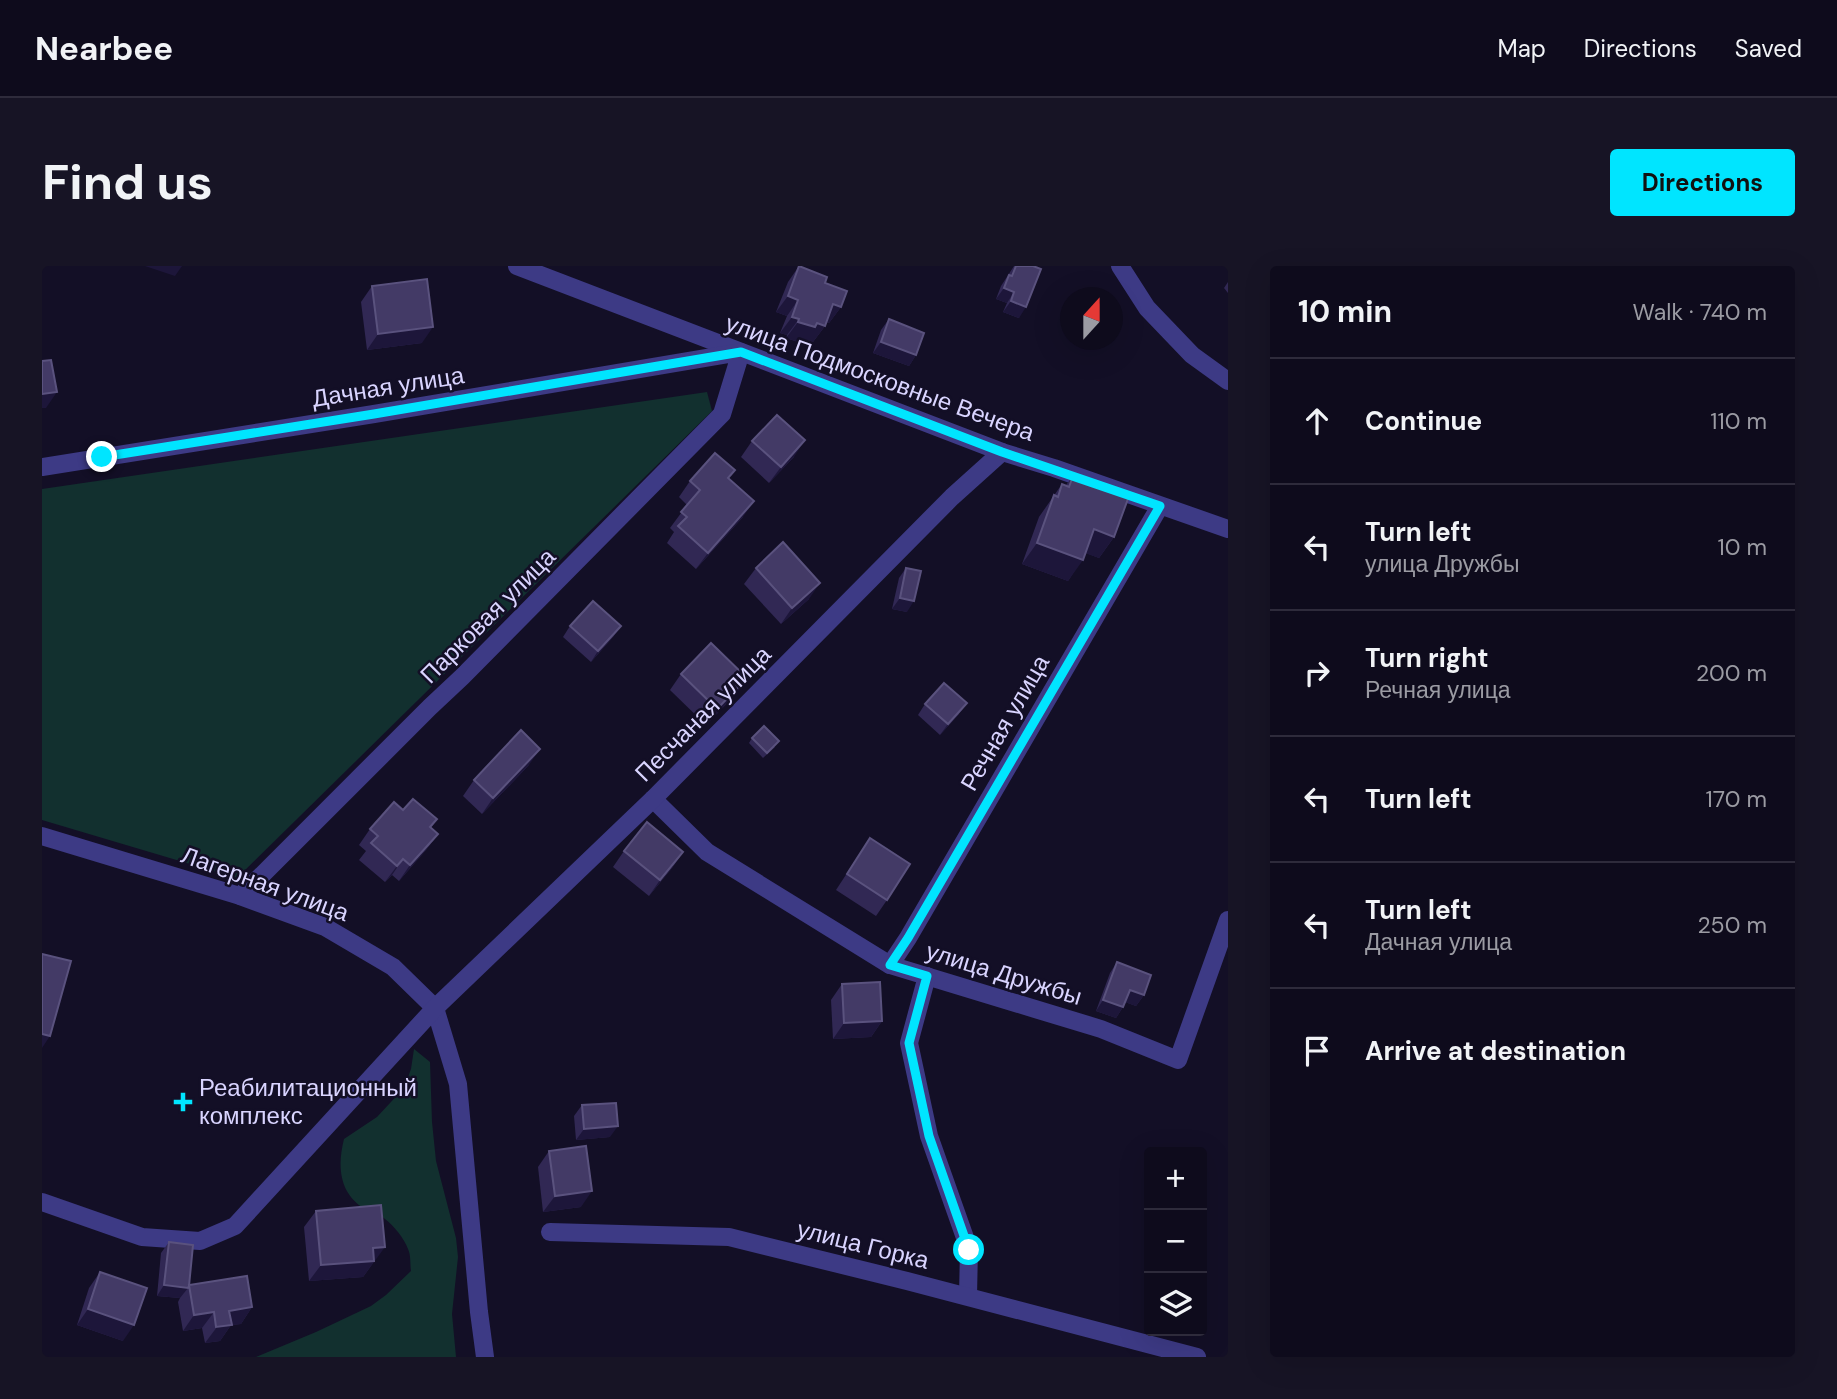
<!DOCTYPE html>
<meta charset="utf-8">
<style>
body{margin:0;font-family:"DM Sans",sans-serif;background:#171425;color:#f1f3f6}
.controls{position:absolute;right:21px;bottom:21px;display:grid;overflow:hidden;border-radius:7px;box-shadow:0 7px 28px #0002}
.controls button{width:63px;height:63px;display:grid;place-items:center;padding:0;border:0;border-bottom:2px solid #2e2b3b;background:#0e0b1c;color:#f1f3f6;font:35px sans-serif}
.compass{position:absolute;left:1018px;top:21px;width:63px;height:63px;border-radius:50%;background:#0e0b1c;box-shadow:0 7px 28px #0002;rotate:21deg}
.stop{position:absolute;width:21px;height:21px;margin:-16px;border:5px solid #00e5ff;border-radius:50%;background:#fff}
.stop.end{background:#00e5ff;border-color:#fff;box-shadow:0 2px 7px #0008}
.list{margin:0;padding:0;list-style:none}
h2{display:flex;justify-content:space-between;align-items:center;height:91px;margin:0;padding:0 28px;font-size:30px}
h2 small{font-size:23px;font-weight:400;color:#9b9ba3}
.list li{display:grid;grid-template-columns:46px 1fr auto;gap:21px;align-items:center;box-sizing:border-box;height:126px;padding:0 28px;border-top:2px solid #2e2b3b}
.list b{display:block;font-size:26px;white-space:nowrap}
.list p{margin:0;font-size:23px;white-space:nowrap;color:#9b9ba3}
.list em{font-size:23px;font-style:normal;color:#9b9ba3}
.icon{flex:none;width:38px;height:38px;fill:none;stroke:currentColor;stroke-width:2;stroke-linecap:round;stroke-linejoin:round}
.map{position:relative;flex:none;width:1186px;height:1091px;overflow:hidden;border-radius:7px}
header{display:flex;align-items:center;gap:42px;box-sizing:border-box;height:98px;padding:0 35px;background:#0e0b1c;border-bottom:2px solid #2e2b3b}
header strong{font-size:33px}
nav{display:flex;gap:38px;margin-inline-start:auto;font-size:24px}
.intro{display:flex;align-items:center;justify-content:space-between;box-sizing:border-box;height:168px;padding:0 42px}
h1{margin:0;font-size:49px}
.button{padding:18px 32px;border-radius:7px;background:#00e5ff;color:#111;font-size:24px;font-weight:700}
main{display:flex;gap:42px;padding:0 42px}
aside{flex:1;background:#0e0b1c;border-radius:7px;box-shadow:0 7px 28px #0002}
.map>svg:first-child{display:block}
.green{fill:#12302f}
.lines{fill:none;stroke-linecap:round;stroke-linejoin:round}
.street{stroke:#3d3a85;stroke-width:18}
.wall{fill:#312854}
.shaded-wall{fill:#1d163a}
.building{fill:#433a66;stroke:#5a527e;stroke-width:2}
.route{stroke:#00e5ff;stroke-width:9}
.poi-dot{fill:#00e5ff;stroke:#130f26;stroke-width:2.5}
.labels{text-anchor:middle;stroke-width:5;stroke-linejoin:round;paint-order:stroke}
.street-label{font-size:24px;fill:#d9d4ff;stroke:#130f26}
.poi-label{font-size:24px;fill:#d9d4ff;stroke:#130f26;text-anchor:start}
</style>
<header>
<strong>Nearbee</strong>
<nav><a>Map</a><a>Directions</a><a>Saved</a></nav>
</header>
<div class="intro"><h1>Find us</h1><a class="button">Directions</a></div>
<main>
<div class="map">
<svg width="1186" height="1091" viewBox="0 0 1186 1091">
<rect width="100%" height="100%" fill="#130f26"/>
<g class="green">
<polygon points="665,126 670,145 195,612 0,554 0,223"/>
<path d="M372,783L388,796L390,856L394,895L414,972L416,991L410,1048L414,1091H214L274,1066L329,1040L344,1029L369,1005C368,998 369,989 366,983C362,972 352,960 343,953C338,948 330,947 324,944C297,928 295,901 302,873L335,851L362,822L369,803Z"/>
</g>
<g class="lines">
<g class="street">
<polyline points="475,0 960,186 1012,202 1186,263"/>
<polyline points="1078,0 1105,42 1150,89 1186,115"/>
<polyline points="0,201 332,148 699,86 680,148 420,411 388,441 220,609 198,630"/>
<polyline points="611,533 665,586 848,699 1059,763 1136,794 1186,654"/>
<polyline points="0,570 198,630 283,661 351,701 393,742 416,818 437,1046 443,1091"/>
<polyline points="848,699 866,672 1118,240"/>
<polyline points="885,710 867,777 887,870 927,983 926,1030"/>
<polyline points="0,936 100,971 158,975 193,960 393,742 611,533 910,231 960,186"/>
<polyline points="508,966 687,971 865,1015 1155,1091"/>
</g>
</g>
<g class="wall">
<polygon points="757,0 799,41 787,57 784,56 783,60 771,76 765,74 762,78 744,72 745,69 738,67 745,50 734,46 746,16"/>
<polygon points="972,0 991,0 977,52 961,46 965,37 954,33 959,20"/>
<polygon points="1186,16 1186,27 1182,22"/>
<polygon points="330,20 380,77 325,84 319,36"/>
<polygon points="847,53 874,89 867,100 831,87 839,64"/>
<polygon points="710,175 752,191 727,217 699,191"/>
<polygon points="1031,210 1072,271 1057,292 1044,287 1026,315 980,298 997,251 1020,218 1024,219"/>
<polygon points="687,213 701,251 654,303 625,277 632,266 628,262 645,239 637,231 648,215"/>
<polygon points="714,302 767,333 739,358 702,318"/>
<polygon points="864,302 865,346 850,343 857,312"/>
<polygon points="528,360 579,360 571,371 549,396 521,371"/>
<polygon points="639,408 694,428 664,459 628,424"/>
<polygon points="883,438 917,448 898,469 876,449"/>
<polygon points="710,472 733,481 721,492 707,477"/>
<polygon points="487,499 440,548 421,530 432,514"/>
<polygon points="361,544 395,553 389,562 396,568 384,584 357,615 350,609 343,616 317,594 324,585 317,579 328,563"/>
<polygon points="828,572 845,634 834,650 794,624"/>
<polygon points="582,585 641,586 630,602 607,630 571,601"/>
<polygon points="1075,696 1102,729 1094,740 1083,736 1081,741 1074,752 1054,745 1068,707"/>
<polygon points="800,718 840,755 829,771 791,773 789,734"/>
<polygon points="540,839 568,871 534,874 532,850"/>
<polygon points="507,885 539,941 501,946 496,901"/>
<polygon points="274,945 331,997 321,1011 267,1015 262,961"/>
<polygon points="127,976 147,1020 210,1041 199,1058 189,1059 178,1075 163,1077 160,1062 141,1065 136,1036 138,1032 115,1030 119,987"/>
<polygon points="58,1006 81,1075 35,1059 47,1022"/>
</g>
<g class="shaded-wall">
<polygon points="103,0 140,0 133,10"/>
<polygon points="962,22 972,26 965,37 954,33"/>
<polygon points="746,30 756,34 745,50 734,46"/>
<polygon points="969,35 984,41 977,52 961,46"/>
<polygon points="791,38 799,41 787,57 780,54"/>
<polygon points="750,51 757,53 745,69 738,67"/>
<polygon points="756,56 775,57 783,60 771,76 765,74 762,78 744,72"/>
<polygon points="391,61 380,77 325,84 336,68"/>
<polygon points="839,76 874,89 867,100 831,87"/>
<polygon points="15,126 4,142 0,142 0,128"/>
<polygon points="763,174 752,191 727,217 739,201"/>
<polygon points="712,235 701,251 654,303 666,287"/>
<polygon points="1052,263 1072,271 1057,292 1037,285"/>
<polygon points="995,277 1041,294 1026,315 980,298"/>
<polygon points="778,317 767,333 739,358 750,342"/>
<polygon points="858,332 872,335 865,346 850,343"/>
<polygon points="579,360 571,371 549,396 556,385"/>
<polygon points="705,412 694,428 664,459 675,443"/>
<polygon points="925,437 917,448 898,469 906,458"/>
<polygon points="498,483 487,499 440,548 451,532"/>
<polygon points="396,568 384,584 357,615 368,599"/>
<polygon points="641,586 630,602 607,630 618,614"/>
<polygon points="361,593 350,609 343,616 355,600"/>
<polygon points="1088,724 1102,729 1094,740 1080,735"/>
<polygon points="1061,734 1081,741 1074,752 1054,745"/>
<polygon points="840,755 829,771 791,773 802,757"/>
<polygon points="0,768 8,770 0,782"/>
<polygon points="576,860 568,871 534,874 542,863"/>
<polygon points="550,925 539,941 501,946 513,930"/>
<polygon points="343,981 321,1011 267,1015 279,999 331,982"/>
<polygon points="122,1019 146,1022 138,1032 115,1030"/>
<polygon points="210,1041 199,1058 189,1059 178,1075 163,1077 187,1045"/>
<polygon points="46,1043 92,1059 81,1075 35,1059"/>
<polygon points="172,1046 160,1062 141,1065 152,1049"/>
</g>
<g class="building">
<polygon points="757,0 785,11 783,17 805,25 799,41 791,38 783,60 775,57 773,61 756,56 757,53 750,51 756,34 746,30"/>
<polygon points="974,0 991,0 999,3 984,41 969,35 972,26 962,22 967,9 970,10"/>
<polygon points="385,13 391,61 336,68 330,20"/>
<polygon points="847,53 882,67 874,89 839,76"/>
<polygon points="9,94 15,126 0,128 0,95"/>
<polygon points="735,149 763,174 739,201 710,175"/>
<polygon points="673,187 693,204 686,212 712,235 666,287 636,260 645,251 639,246 658,224 648,215"/>
<polygon points="1031,210 1087,230 1072,271 1052,263 1041,294 995,277 1012,229 1016,231 1020,218 1027,221"/>
<polygon points="741,276 778,317 750,342 714,302"/>
<polygon points="864,302 879,305 872,335 858,332"/>
<polygon points="551,335 579,360 556,385 528,360"/>
<polygon points="669,377 705,412 675,443 639,408"/>
<polygon points="902,417 925,437 906,458 883,438"/>
<polygon points="722,460 737,475 725,487 710,472"/>
<polygon points="479,464 498,483 451,532 432,514"/>
<polygon points="371,533 395,553 388,561 396,568 368,599 361,593 355,600 329,577 336,570 328,563 352,536 361,544"/>
<polygon points="605,556 641,586 618,614 582,585"/>
<polygon points="828,572 868,598 845,634 805,608"/>
<polygon points="0,688 29,695 8,770 0,768"/>
<polygon points="1075,696 1109,709 1102,729 1088,724 1081,741 1061,734"/>
<polygon points="838,716 840,755 802,757 800,718"/>
<polygon points="574,837 576,860 542,863 540,839"/>
<polygon points="544,880 550,925 513,930 507,885"/>
<polygon points="339,939 343,981 331,982 332,995 279,999 274,945"/>
<polygon points="127,976 151,979 147,1020 146,1022 122,1019"/>
<polygon points="58,1006 105,1022 92,1059 46,1043"/>
<polygon points="205,1010 210,1041 187,1045 190,1059 174,1061 172,1046 152,1049 147,1019"/>
</g>
<g class="lines">
<polyline class="route" points="60,191 332,148 699,86 960,186 1118,240 866,672 848,699 885,710 867,777 887,870 927,984"/>
</g>
<path class="poi-dot" d="M137.5 825.5h7v7h7v7h-7v7h-7v-7h-7v-7h7z"/>
<g class="labels">
<g class="street-label">
<text transform="translate(838 112) rotate(20)" y="8">улица Подмосковные Вечера</text>
<text transform="translate(346 121) rotate(-9)" y="8">Дачная улица</text>
<text transform="translate(446 350) rotate(-45)" y="8">Парковая улица</text>
<text transform="translate(661 448) rotate(-45)" y="8">Песчаная улица</text>
<text transform="translate(963 457) rotate(-60)" y="8">Речная улица</text>
<text transform="translate(223 618) rotate(20)" y="8">Лагерная улица</text>
<text transform="translate(962 708) rotate(17)" y="8">улица Дружбы</text>
<text transform="translate(821 979) rotate(14)" y="8">улица Горка</text>
</g>
<g class="poi-label">
<text x="157" y="830">Реабилитационный<tspan x="157" dy="28">комплекс</tspan></text>
</g>
</g>
</svg>
<div class="controls">
<button>+</button>
<button>−</button>
<button><svg class="icon" aria-label="layers" viewBox="0 0 24 24"><path d="M12 4l9 5-9 5-9-5zM3 14l9 5 9-5"/></svg></button>
</div>
<svg class="compass" viewBox="-18 -18 36 36"><path d="M0-13l5 13h-10z" fill="#e53935"/><path d="M0 13l5-13h-10z" fill="#9b9ba3"/></svg>
<div class="stop" style="left:927px;top:984px"></div>
<div class="stop end" style="left:60px;top:191px"></div>
</div>
<aside>
<h2>10 min<small>Walk · 740 m</small></h2>
<ul class="list">
<li><svg class="icon" aria-label="ahead" viewBox="0 0 24 24"><path d="M12 20V5M6 11l6-6 6 6"/></svg><div><b>Continue</b></div><em>110 m</em></li>
<li><svg class="icon" aria-label="left" viewBox="0 0 24 24"><path d="M17 20v-9H6M10 6l-5 5 5 5"/></svg><div><b>Turn left</b><p>улица Дружбы</p></div><em>10 m</em></li>
<li><svg class="icon" aria-label="right" viewBox="0 0 24 24"><path d="M7 20v-9h11M14 6l5 5-5 5"/></svg><div><b>Turn right</b><p>Речная улица</p></div><em>200 m</em></li>
<li><svg class="icon" aria-label="left" viewBox="0 0 24 24"><path d="M17 20v-9H6M10 6l-5 5 5 5"/></svg><div><b>Turn left</b></div><em>170 m</em></li>
<li><svg class="icon" aria-label="left" viewBox="0 0 24 24"><path d="M17 20v-9H6M10 6l-5 5 5 5"/></svg><div><b>Turn left</b><p>Дачная улица</p></div><em>250 m</em></li>
<li><svg class="icon" aria-label="arrive" viewBox="0 0 24 24"><path d="M6 21V4h12l-3 4 3 4H6"/></svg><div><b>Arrive at destination</b></div></li>
</ul>
</aside>
</main>
